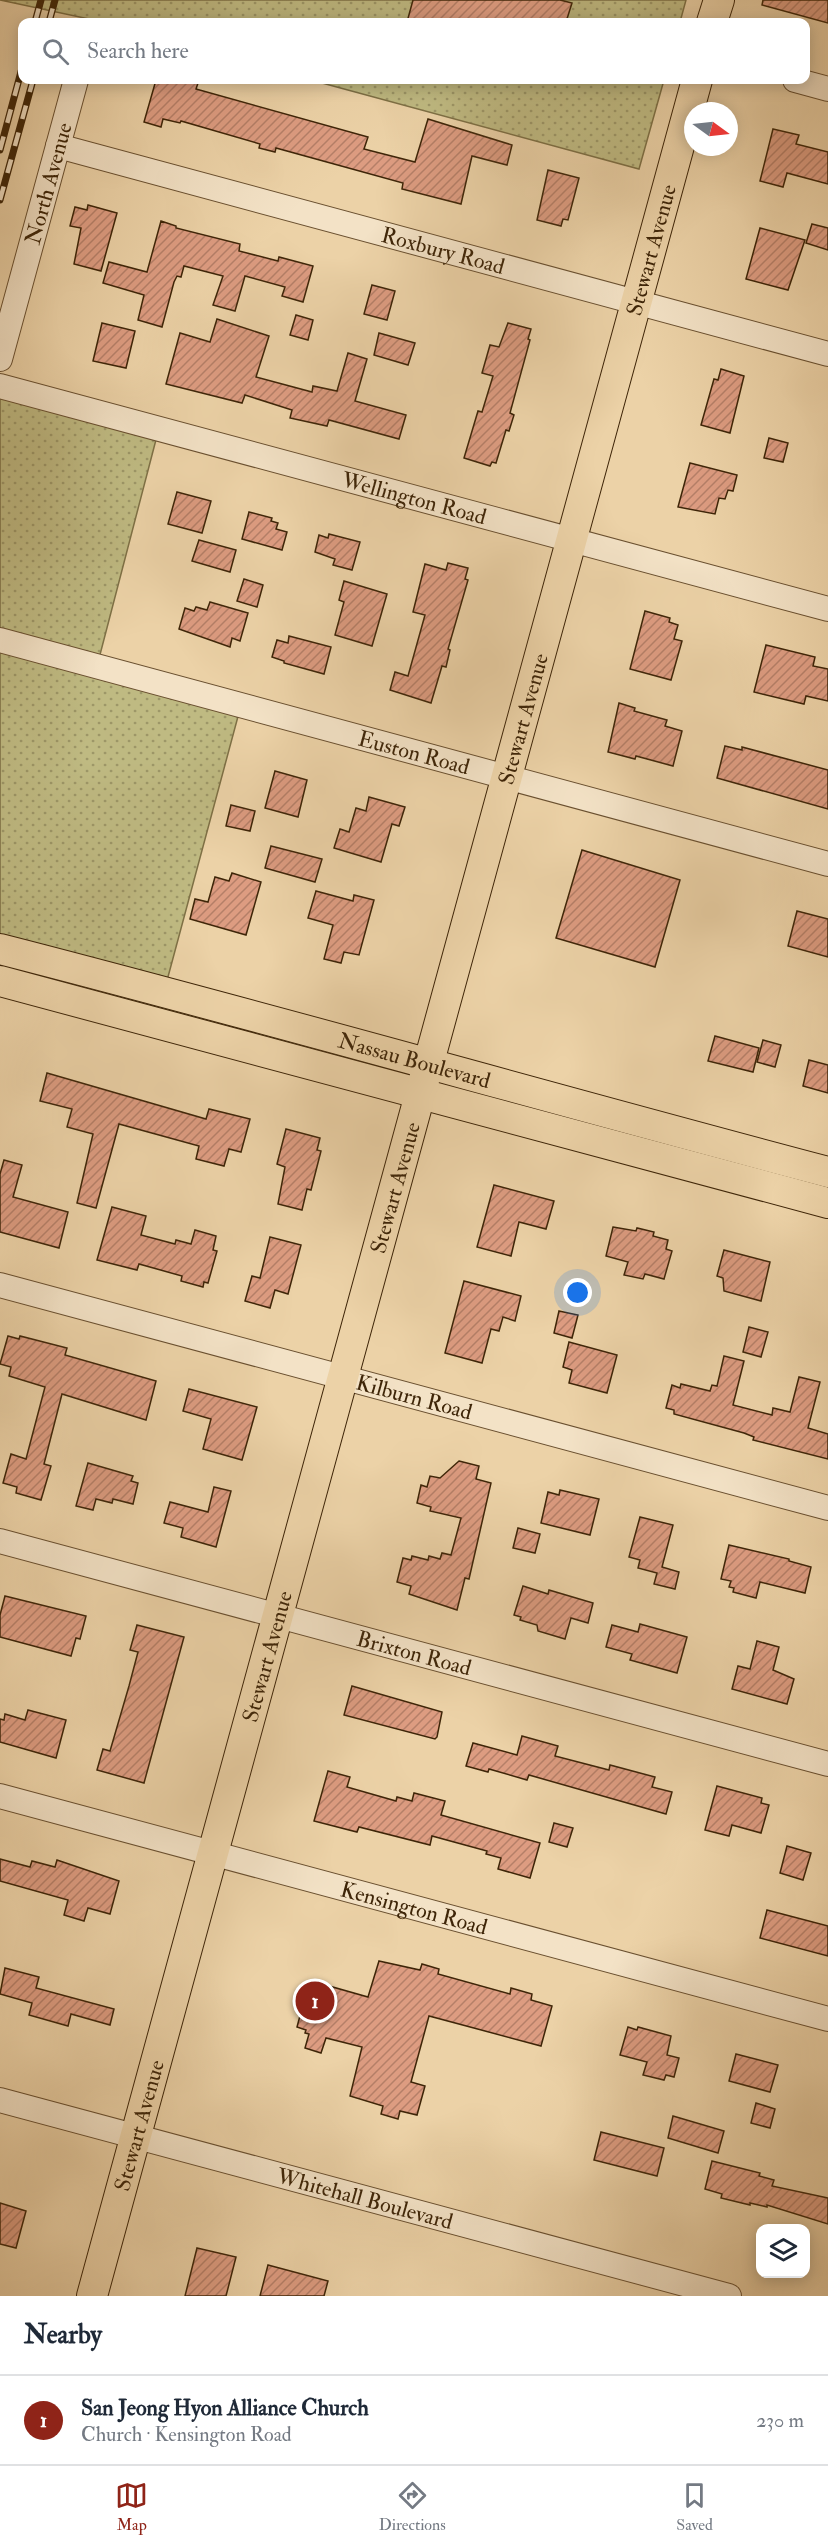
<!DOCTYPE html>
<meta charset="utf-8">
<style>
body{margin:0;font-family:"IM FELL Double Pica",serif;background:#f6f6f7;color:#1f2937}
.controls{position:absolute;right:18px;bottom:18px;display:grid;overflow:hidden;border-radius:12px;box-shadow:0 3px 15px #0003}
.controls button{width:54px;height:54px;display:grid;place-items:center;padding:0;border:0;border-bottom:2px solid #e0e1e3;background:#fff;color:#1f2937;font:30px sans-serif}
.compass{position:absolute;left:684px;top:102px;width:54px;height:54px;border-radius:50%;background:#fff;box-shadow:0 3px 15px #0003;rotate:105deg}
.you{position:absolute;left:578px;top:1293px;width:21px;height:21px;margin:-15px;border:4px solid #fff;border-radius:50%;background:#1a73e8;box-shadow:0 0 0 9px #1a73e833}
.badge{display:grid;place-items:center;width:39px;height:39px;border-radius:50%;background:#8f2418;color:#fff;font-size:20px;font-weight:700}
.pin{position:absolute;translate:-50% -50%;border:3px solid #fff;box-shadow:0 2px 6px #0006}
.list{margin:0;padding:0;list-style:none}
h2{display:flex;justify-content:space-between;align-items:center;height:78px;margin:0;padding:0 24px;font-size:26px}
h2 small{font-size:20px;font-weight:400;color:#747a83}
.list li{display:grid;grid-template-columns:39px 1fr auto;gap:18px;align-items:center;box-sizing:border-box;height:90px;padding:0 24px;border-top:2px solid #e0e1e3}
.list b{display:block;font-size:22px;white-space:nowrap}
.list p{margin:0;font-size:20px;white-space:nowrap;color:#747a83}
.list em{font-size:20px;font-style:normal;color:#747a83}
.icon{flex:none;width:33px;height:33px;fill:none;stroke:currentColor;stroke-width:2;stroke-linecap:round;stroke-linejoin:round}
.map{position:relative;flex:none;width:828px;height:2296px;overflow:hidden}
.search{position:absolute;background:#fff;box-shadow:0 3px 15px #0003;left:18px;right:18px;top:18px;height:66px;display:flex;align-items:center;gap:15px;box-sizing:border-box;padding:0 21px;border-radius:12px;color:#747a83;font-size:22px}
.sheet{height:168px;background:#fff}
nav{display:flex;justify-content:space-around;align-items:center;box-sizing:border-box;height:84px;border-top:2px solid #e0e1e3;background:#fff;font-size:16px;color:#747a83}
nav a{display:grid;justify-items:center;gap:3px}
nav .on{color:#8f2418}
.map>svg:first-child{display:block}
.grass{fill:url(#grass-dots);stroke:#7e7045;stroke-width:1.5}
.building{fill:url(#building-hatch);stroke:#3e2508;stroke-width:1.5}
.lines{fill:none;stroke-linecap:round;stroke-linejoin:round}
.minor-casing{stroke:#6a5030;stroke-width:26}
.major-casing{stroke:#3e2508;stroke-width:32}
.minor{stroke:#f3e2c6;stroke-width:24}
.major{stroke:#ecd2a7;stroke-width:30}
.rail-casing{stroke:#3e2508;stroke-width:7}
.rail{stroke:#f3e2c6;stroke-width:4.5;stroke-dasharray:14;stroke-linecap:butt}
.labels{text-anchor:middle;stroke-width:4.5;stroke-linejoin:round;paint-order:stroke}
.street-label{font-size:22px;fill:#3e2508;stroke:#f3e2c6}
</style>
<div class="map">
<svg width="828" height="2296" viewBox="0 0 828 2296">
<defs>
<pattern id="grass-dots" width="8" height="8" patternUnits="userSpaceOnUse" patternTransform="scale(1.5)"><rect width="8" height="8" fill="#bfba82"/><path d="M2 2h.1M6 6h.1" fill="none" stroke="#9d9768" stroke-width="1.8" stroke-linecap="round"/></pattern>
<pattern id="building-hatch" width="6" height="6" patternUnits="userSpaceOnUse" patternTransform="scale(1.5)"><rect width="6" height="6" fill="#dd9c81"/><path d="M-1 1l2-2M0 6l6-6M5 7l2-2" fill="none" stroke="#b57f68"/></pattern>
</defs>
<rect width="100%" height="100%" fill="#ecd2a7"/>
<filter id="stains"><feTurbulence type="fractalNoise" baseFrequency=".00333" numOctaves="4"/><feColorMatrix values="0 0 0 0 .2 0 0 0 0 .09 0 0 0 0 .02 0 0 0 .5 -.17"/></filter>
<radialGradient id="worn" r=".72"><stop offset=".6" stop-color="#630" stop-opacity="0"/><stop offset="1" stop-color="#630" stop-opacity=".3"/></radialGradient>
<g class="grass">
<polygon points="0,0 686,0 680,22 103,22"/>
<polygon points="311,80 664,80 639,169"/>
<polygon points="0,389 158,432 96,670 240,709 165,988 828,1174 828,1204 0,981"/>
</g>
<g class="building">
<polygon points="413,0 560,0 572,3 566,22 407,22"/>
<polygon points="763,0 828,0 828,23 762,5"/>
<polygon points="156,80 184,80 198,83 196,89 368,137 364,149 415,162 428,119 512,145 507,165 472,156 461,204 402,189 403,183 276,148 275,152 259,148 260,144 181,121 180,123 163,119 161,127 144,122"/>
<polygon points="773,129 799,135 796,144 828,152 828,184 787,173 783,187 760,181"/>
<polygon points="548,170 579,178 568,220 563,219 561,226 537,220"/>
<polygon points="88,205 117,213 101,271 74,264 81,228 70,226 75,207 87,210"/>
<polygon points="161,221 176,226 176,228 240,244 239,251 278,261 279,257 313,266 303,302 282,296 285,287 245,276 235,311 213,305 223,276 184,266 181,277 177,276 174,282 162,327 138,320 144,295 103,283 109,262 147,272"/>
<polygon points="812,224 828,228 828,250 806,243"/>
<polygon points="760,228 805,240 788,290 746,279"/>
<polygon points="372,285 395,291 387,320 364,314"/>
<polygon points="296,315 313,320 308,340 290,335"/>
<polygon points="217,319 269,336 256,377 312,392 313,386 337,391 348,353 367,359 355,401 406,415 399,439 329,420 327,426 290,418 292,410 245,395 242,403 166,384 180,333 210,342"/>
<polygon points="102,323 135,331 126,368 93,361"/>
<polygon points="508,323 531,329 528,339 530,340 510,413 514,415 509,431 506,430 496,463 492,462 490,466 464,458 478,411 482,412 493,376 482,373 490,345 499,347"/>
<polygon points="379,333 415,343 408,365 374,355"/>
<polygon points="721,369 744,376 730,433 701,425 714,379 718,380"/>
<polygon points="769,438 788,443 783,462 764,458"/>
<polygon points="690,463 737,475 733,491 728,490 725,499 719,498 715,514 678,507"/>
<polygon points="177,492 211,501 202,533 168,524"/>
<polygon points="249,512 272,518 271,521 278,523 276,529 287,532 282,550 242,539"/>
<polygon points="329,534 360,542 352,570 333,565 335,559 315,552 319,535 328,538"/>
<polygon points="199,540 236,550 230,572 192,561"/>
<polygon points="448,563 468,568 465,579 468,580 448,649 450,650 446,667 442,666 431,703 390,690 395,672 408,676 425,615 413,612 425,564 446,570"/>
<polygon points="244,579 263,585 257,607 237,601"/>
<polygon points="344,581 387,594 372,646 335,635 344,602 339,600"/>
<polygon points="210,602 248,613 240,641 232,638 230,647 179,629 185,608 194,611 196,607 207,610"/>
<polygon points="645,611 670,618 669,622 678,625 674,639 682,641 671,680 630,669"/>
<polygon points="289,636 331,647 324,674 284,663 284,661 272,657 277,640 288,643"/>
<polygon points="766,645 815,657 813,666 828,669 828,701 806,696 804,704 754,692"/>
<polygon points="619,703 635,708 634,711 667,720 665,726 682,731 673,766 636,756 635,759 608,752"/>
<polygon points="725,746 742,750 742,747 828,770 828,809 717,778"/>
<polygon points="275,771 307,780 298,817 265,808"/>
<polygon points="369,797 405,807 399,826 392,824 381,862 334,848 340,829 349,832 356,808 366,811"/>
<polygon points="231,805 255,811 250,831 226,826"/>
<polygon points="271,846 322,859 315,882 265,868"/>
<polygon points="582,850 680,880 655,967 556,938"/>
<polygon points="232,873 261,882 246,935 190,919 195,899 208,902 215,877 229,881"/>
<polygon points="316,891 353,901 354,895 374,900 359,955 344,952 341,963 324,959 333,925 308,918"/>
<polygon points="797,911 828,919 828,957 788,946"/>
<polygon points="715,1036 759,1048 753,1072 708,1061"/>
<polygon points="763,1040 781,1045 775,1067 757,1062"/>
<polygon points="809,1060 828,1065 828,1093 803,1086"/>
<polygon points="47,1073 206,1119 209,1109 250,1119 241,1152 229,1149 224,1166 196,1159 199,1146 119,1124 96,1208 77,1203 93,1134 67,1127 72,1109 40,1101"/>
<polygon points="286,1129 320,1138 317,1150 321,1151 311,1190 307,1189 302,1210 278,1204 285,1167 277,1164"/>
<polygon points="4,1160 22,1165 13,1197 68,1212 59,1248 0,1232 0,1174"/>
<polygon points="494,1185 554,1201 546,1229 519,1222 511,1256 477,1247"/>
<polygon points="112,1207 146,1216 141,1235 175,1244 176,1240 191,1244 195,1230 216,1236 213,1250 217,1251 208,1283 204,1282 203,1287 181,1281 182,1276 139,1264 137,1270 97,1260"/>
<polygon points="613,1227 636,1231 637,1228 654,1232 653,1236 668,1240 666,1249 672,1251 664,1279 645,1274 643,1279 624,1275 628,1262 606,1256"/>
<polygon points="270,1237 301,1245 288,1294 275,1290 270,1308 245,1301 252,1276 260,1278"/>
<polygon points="724,1250 770,1262 761,1301 724,1291 723,1278 717,1276"/>
<polygon points="464,1281 521,1296 515,1321 503,1317 499,1331 491,1329 482,1363 445,1353"/>
<polygon points="559,1311 578,1315 572,1338 554,1333"/>
<polygon points="749,1327 768,1332 761,1357 743,1352"/>
<polygon points="8,1336 19,1339 20,1336 67,1348 65,1355 156,1381 146,1420 62,1394 44,1464 51,1466 41,1500 16,1493 17,1487 3,1483 11,1454 26,1459 45,1387 9,1376 11,1367 0,1364"/>
<polygon points="569,1342 617,1355 607,1393 569,1383 572,1370 563,1367"/>
<polygon points="724,1356 744,1361 733,1405 772,1415 773,1408 790,1412 799,1377 820,1382 808,1428 828,1434 828,1459 753,1440 754,1437 744,1433 674,1414 674,1410 666,1408 672,1385 680,1388 681,1384 710,1391 712,1385 717,1386"/>
<polygon points="189,1389 257,1407 242,1460 203,1449 211,1419 183,1411"/>
<polygon points="459,1461 479,1466 476,1479 491,1483 469,1579 465,1578 457,1610 409,1594 411,1586 397,1582 403,1558 411,1560 412,1556 428,1560 429,1556 440,1559 442,1553 451,1555 461,1518 430,1511 431,1507 417,1503 421,1485 427,1487 430,1476 440,1478"/>
<polygon points="88,1463 133,1476 131,1481 138,1483 133,1504 113,1499 112,1503 96,1499 93,1510 76,1506"/>
<polygon points="214,1487 231,1491 216,1547 181,1537 183,1528 164,1523 170,1502 208,1512"/>
<polygon points="560,1490 599,1499 590,1535 541,1523 548,1492 559,1495"/>
<polygon points="640,1517 673,1525 662,1567 679,1572 675,1589 654,1584 657,1573 638,1568 640,1560 629,1557"/>
<polygon points="518,1528 540,1534 535,1553 513,1548"/>
<polygon points="729,1545 789,1559 789,1561 811,1567 805,1593 760,1582 756,1598 733,1592 734,1588 729,1587 731,1581 721,1579"/>
<polygon points="523,1586 548,1594 549,1590 593,1603 588,1623 571,1618 565,1639 538,1631 537,1625 520,1620 521,1617 514,1615"/>
<polygon points="5,1596 86,1616 80,1639 76,1638 71,1656 0,1637 0,1615"/>
<polygon points="640,1624 687,1637 677,1673 630,1660 632,1654 606,1647 612,1625 638,1632"/>
<polygon points="137,1625 184,1637 144,1783 97,1770 103,1749 110,1751 129,1686 138,1652 130,1650"/>
<polygon points="757,1641 779,1647 773,1670 794,1679 787,1704 732,1689 738,1666 750,1669"/>
<polygon points="352,1686 442,1712 437,1737 435,1739 344,1715"/>
<polygon points="28,1710 66,1720 56,1758 0,1742 0,1719 4,1720 5,1714 25,1720"/>
<polygon points="522,1736 558,1746 555,1756 609,1770 610,1765 655,1777 652,1787 672,1792 666,1814 529,1775 527,1780 489,1769 488,1772 466,1766 473,1743 517,1755"/>
<polygon points="328,1771 350,1777 347,1787 396,1801 397,1797 412,1801 414,1793 445,1801 441,1815 540,1843 530,1878 498,1869 501,1858 486,1854 487,1851 432,1836 430,1845 359,1827 357,1832 314,1821"/>
<polygon points="717,1786 762,1798 761,1803 769,1805 761,1833 732,1825 729,1836 705,1830"/>
<polygon points="554,1823 573,1828 567,1847 549,1842"/>
<polygon points="787,1846 811,1853 803,1880 780,1873"/>
<polygon points="0,1859 30,1867 32,1861 55,1867 57,1860 119,1881 110,1914 88,1908 84,1921 64,1915 68,1900 0,1881"/>
<polygon points="767,1910 828,1926 828,1956 760,1938"/>
<polygon points="379,1961 420,1970 422,1964 439,1969 438,1974 510,1994 511,1988 532,1994 531,2000 552,2006 541,2046 429,2016 411,2082 425,2086 417,2115 400,2111 398,2119 381,2114 383,2106 350,2096 362,2047 326,2038 321,2053 305,2048 309,2034 305,2033 306,2030 297,2027 305,1997 316,2000 322,1984 368,1997"/>
<polygon points="5,1968 39,1977 36,1988 114,2009 110,2025 71,2014 68,2026 29,2015 32,2003 0,1994"/>
<polygon points="628,2027 637,2030 638,2027 671,2036 667,2055 679,2058 674,2077 666,2075 664,2080 643,2075 647,2062 620,2055"/>
<polygon points="736,2054 778,2065 770,2092 729,2081"/>
<polygon points="756,2103 775,2109 770,2128 751,2123"/>
<polygon points="673,2116 724,2131 718,2153 668,2138"/>
<polygon points="601,2132 664,2148 657,2176 594,2160"/>
<polygon points="712,2161 760,2173 759,2176 774,2180 772,2186 828,2198 828,2224 767,2205 767,2207 750,2203 750,2205 721,2198 722,2194 705,2189"/>
<polygon points="0,2203 26,2211 16,2248 0,2244"/>
<polygon points="197,2248 236,2257 226,2296 185,2296"/>
<polygon points="268,2265 328,2281 324,2296 260,2296"/>
</g>
<g class="lines">
<g class="minor-casing">
<g id="minor">
<polyline points="795,80 828,89"/>
<path id="s1" d="M58,146L828,354"/>
<path id="s2" d="M0,359L76,80"/>
<path id="s3" d="M0,386L828,609"/>
<path id="s4" d="M0,640L828,864"/>
<path id="s5" d="M0,1285L828,1508"/>
<path id="s6" d="M0,1541L828,1764"/>
<path id="s7" d="M0,1796L828,2019"/>
<path id="s8" d="M0,2100L729,2296"/>
</g>
</g>
<g class="major-casing">
<g id="major">
<polyline points="712,22 719,0"/>
<path id="s9" d="M0,949C277,1020 551,1099 828,1172"/>
<polyline points="0,981 828,1203"/>
<path id="s10" d="M92,2296L697,80"/>
</g>
</g>
<use href="#minor" class="minor"/>
<use href="#major" class="major"/>
<g class="rail-casing">
<g id="rail">
<polyline points="35,22 41,0"/>
<polyline points="49,22 55,0"/>
<polyline points="0,150 22,68"/>
<polyline points="0,200 33,80"/>
</g>
</g>
<use href="#rail" class="rail"/>
</g>
<g class="labels">
<g class="street-label">
<text dy="8" stroke="none"><textPath href="#s2" startOffset="182">North Avenue</textPath></text>
<text dy="8" stroke="none"><textPath href="#s1" startOffset="399">Roxbury Road</textPath></text>
<text dy="8" stroke="none"><textPath href="#s10" startOffset="2121">Stewart Avenue</textPath></text>
<text dy="8" stroke="none"><textPath href="#s3" startOffset="429">Wellington Road</textPath></text>
<text dy="8" stroke="none"><textPath href="#s10" startOffset="1635">Stewart Avenue</textPath></text>
<text dy="8" stroke="none"><textPath href="#s4" startOffset="429">Euston Road</textPath></text>
<text dy="8" stroke="none"><textPath href="#s9" startOffset="429">Nassau Boulevard</textPath></text>
<text dy="8" stroke="none"><textPath href="#s10" startOffset="1149">Stewart Avenue</textPath></text>
<text dy="8" stroke="none"><textPath href="#s5" startOffset="429">Kilburn Road</textPath></text>
<text dy="8" stroke="none"><textPath href="#s6" startOffset="429">Brixton Road</textPath></text>
<text dy="8" stroke="none"><textPath href="#s10" startOffset="663">Stewart Avenue</textPath></text>
<text dy="8" stroke="none"><textPath href="#s7" startOffset="429">Kensington Road</textPath></text>
<text dy="8" stroke="none"><textPath href="#s10" startOffset="177">Stewart Avenue</textPath></text>
<text dy="8" stroke="none"><textPath href="#s8" startOffset="378">Whitehall Boulevard</textPath></text>
</g>
</g>
<rect width="100%" height="100%" filter="url(#stains)"/>
<rect width="100%" height="100%" fill="url(#worn)"/>
</svg>
<div class="controls">
<button><svg class="icon" aria-label="layers" viewBox="0 0 24 24"><path d="M12 4l9 5-9 5-9-5zM3 14l9 5 9-5"/></svg></button>
</div>
<svg class="compass" viewBox="-18 -18 36 36"><path d="M0-13l5 13h-10z" fill="#e53935"/><path d="M0 13l5-13h-10z" fill="#747a83"/></svg>
<div class="you"></div>
<div class="pin badge" style="left:315px;top:2001px">1</div>
<div class="search"><svg class="icon" aria-label="search" viewBox="0 0 24 24"><circle cx="10" cy="10" r="6"/><path d="M15 15l6 6"/></svg>Search here</div>
</div>
<section class="sheet">
<h2>Nearby<small></small></h2>
<ul class="list">
<li><span class="badge">1</span><div><b>San Jeong Hyon Alliance Church</b><p>Church · Kensington Road</p></div><em>230 m</em></li>
</ul>
</section>
<nav>
<a class="on"><svg class="icon" aria-label="map" viewBox="0 0 24 24"><path d="M3 6l6-2 6 2 6-2v14l-6 2-6-2-6 2zM9 4v14M15 6v14"/></svg>Map</a>
<a><svg class="icon" aria-label="directions" viewBox="0 0 24 24"><path d="M12 3l9 9-9 9-9-9zM9 14v-3h6M13 9l2 2-2 2"/></svg>Directions</a>
<a><svg class="icon" aria-label="saved" viewBox="0 0 24 24"><path d="M7 4h10v16l-5-4-5 4z"/></svg>Saved</a>
</nav>
